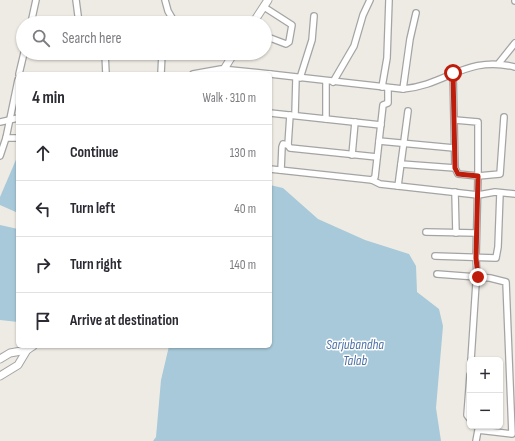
<!DOCTYPE html>
<meta charset="utf-8">
<style>
body{margin:0;font-family:"Sofia Sans Condensed",sans-serif;background:#f2f2f3;color:#2b2b33}
.controls{position:absolute;right:12px;bottom:12px;display:grid;overflow:hidden;border-radius:6px;box-shadow:0 1px 3px #0004}
.controls button{width:36px;height:36px;display:grid;place-items:center;padding:0;border:0;border-bottom:1px solid #e1e1e2;background:#fff;color:#2b2b33;font:20px sans-serif}
.stop{position:absolute;width:12px;height:12px;margin:-9px;border:3px solid #be1d0c;border-radius:50%;background:#fff}
.stop.end{background:#be1d0c;border-color:#fff;box-shadow:0 1px 4px #0008}
.list{margin:0;padding:0;list-style:none}
h2{display:flex;justify-content:space-between;align-items:center;height:52px;margin:0;padding:0 16px;font-size:17px}
h2 small{font-size:13px;font-weight:400;color:#7c7c81}
.list li{display:grid;grid-template-columns:26px 1fr auto;gap:12px;align-items:center;box-sizing:border-box;height:56px;padding:0 16px;border-top:1px solid #e1e1e2}
.list b{display:block;font-size:15px;white-space:nowrap}
.list em{font-size:13px;font-style:normal;color:#7c7c81}
.icon{flex:none;width:22px;height:22px;fill:none;stroke:currentColor;stroke-width:2;stroke-linecap:round;stroke-linejoin:round}
.map{position:relative;flex:none;width:515px;height:441px;overflow:hidden}
.search{position:absolute;background:#fff;box-shadow:0 1px 3px #0004;left:16px;top:16px;width:256px;height:44px;display:flex;align-items:center;gap:10px;box-sizing:border-box;padding:0 14px;border-radius:22px;color:#7c7c81;font-size:15px}
.panel{position:absolute;background:#fff;box-shadow:0 1px 3px #0004;left:16px;top:72px;width:256px;height:276px;border-radius:6px}
.map>svg:first-child{display:block}
.water{fill:#a7c9d9}
.lines{fill:none;stroke-linecap:round;stroke-linejoin:round}
.minor-casing{stroke:#a4a4a4;stroke-width:8}
.tertiary-casing{stroke:#a4a4a4;stroke-width:9}
.minor{stroke:#fff;stroke-width:5.5}
.tertiary{stroke:#fff;stroke-width:7}
.route{stroke:#be1d0c;stroke-width:5}
.labels{text-anchor:middle;stroke-width:3;stroke-linejoin:round;paint-order:stroke}
.water-label{font-size:14px;font-style:italic;fill:#5073a7;stroke:#fff}
</style>
<div class="map">
<svg width="515" height="441" viewBox="0 0 515 441">
<rect width="100%" height="100%" fill="#eeebe4"/>
<g class="water">
<polygon points="18,155 18,213 0,205 0,197"/>
<polygon points="270,185 283,188 318,219 365,240 409,254 416,266 417,292 439,309 443,326 436,408 441,441 153,441 156,437 161,380 169,346 270,346"/>
<polygon points="0,225 18,229 18,322 0,320"/>
</g>
<g class="lines">
<g class="minor-casing">
<g id="minor">
<polyline points="76,0 79,23"/>
<polyline points="165,0 168,11 175,23"/>
<polyline points="515,0 515,1"/>
<polyline points="264,7 292,25 289,42 286,44 265,36"/>
<polyline points="31,23 36,0"/>
<polyline points="105,53 106,74"/>
<polyline points="499,63 515,43"/>
<polyline points="453,73 455,168 458,174 478,176 476,258 477,277 476,283 471,360"/>
<polyline points="19,74 24,53"/>
<polyline points="161,74 162,53"/>
<polyline points="193,74 221,69 270,74"/>
<path d="M270,74L403,89C447,85 466,55 515,67"/>
<polyline points="300,78 312,40 314,16"/>
<polyline points="333,82 354,46 363,15 370,0"/>
<polyline points="382,87 387,58 389,0"/>
<polyline points="403,89 410,39 416,13"/>
<polyline points="270,113 381,125"/>
<polyline points="290,115 288,145 290,148 377,157"/>
<polyline points="295,115 296,78"/>
<polyline points="326,119 326,81"/>
<polyline points="455,120 478,122 478,176 500,174 504,117"/>
<polyline points="0,122 18,118"/>
<polyline points="6,138 18,138"/>
<polyline points="379,141 454,148"/>
<polyline points="352,155 355,122"/>
<polyline points="0,156 6,138 18,80"/>
<polyline points="401,164 455,168"/>
<polyline points="270,169 372,180 380,184 389,185 478,195 495,192 515,194"/>
<polyline points="281,170 282,147 283,144 288,145"/>
<polyline points="372,180 375,177 383,105 388,103 388,88"/>
<polyline points="398,186 408,111"/>
<polyline points="455,192 456,233"/>
<polyline points="426,232 476,233"/>
<polyline points="435,256 496,258 498,247 500,193"/>
<polyline points="437,274 490,278 506,282 512,434 478,430 476,441"/>
<polyline points="470,375 467,415 470,419"/>
</g>
</g>
<g class="tertiary-casing">
<g id="tertiary">
<polyline points="253,23 268,0"/>
<polyline points="221,74 234,53"/>
<polyline points="0,359 10,353 27,350"/>
<polyline points="0,376 18,365 27,350 33,346"/>
</g>
</g>
<use href="#minor" class="minor"/>
<use href="#tertiary" class="tertiary"/>
</g>
<g class="lines">
<polyline class="route" points="453,73 455,168 458,174 478,176 476,258 478,277"/>
</g>
<g class="labels">
<g class="water-label">
<text x="355" y="349">Sarjubandha<tspan x="355" dy="16">Talab</tspan></text>
</g>
</g>
</svg>
<div class="controls">
<button>+</button>
<button>−</button>
</div>
<div class="stop" style="left:453px;top:73px"></div>
<div class="stop end" style="left:478px;top:277px"></div>
<div class="search"><svg class="icon" aria-label="search" viewBox="0 0 24 24"><circle cx="10" cy="10" r="6"/><path d="M15 15l6 6"/></svg>Search here</div>
<section class="panel">
<h2>4 min<small>Walk · 310 m</small></h2>
<ul class="list">
<li><svg class="icon" aria-label="ahead" viewBox="0 0 24 24"><path d="M12 20V5M6 11l6-6 6 6"/></svg><div><b>Continue</b></div><em>130 m</em></li>
<li><svg class="icon" aria-label="left" viewBox="0 0 24 24"><path d="M17 20v-9H6M10 6l-5 5 5 5"/></svg><div><b>Turn left</b></div><em>40 m</em></li>
<li><svg class="icon" aria-label="right" viewBox="0 0 24 24"><path d="M7 20v-9h11M14 6l5 5-5 5"/></svg><div><b>Turn right</b></div><em>140 m</em></li>
<li><svg class="icon" aria-label="arrive" viewBox="0 0 24 24"><path d="M6 21V4h12l-3 4 3 4H6"/></svg><div><b>Arrive at destination</b></div></li>
</ul>
</section>
</div>
